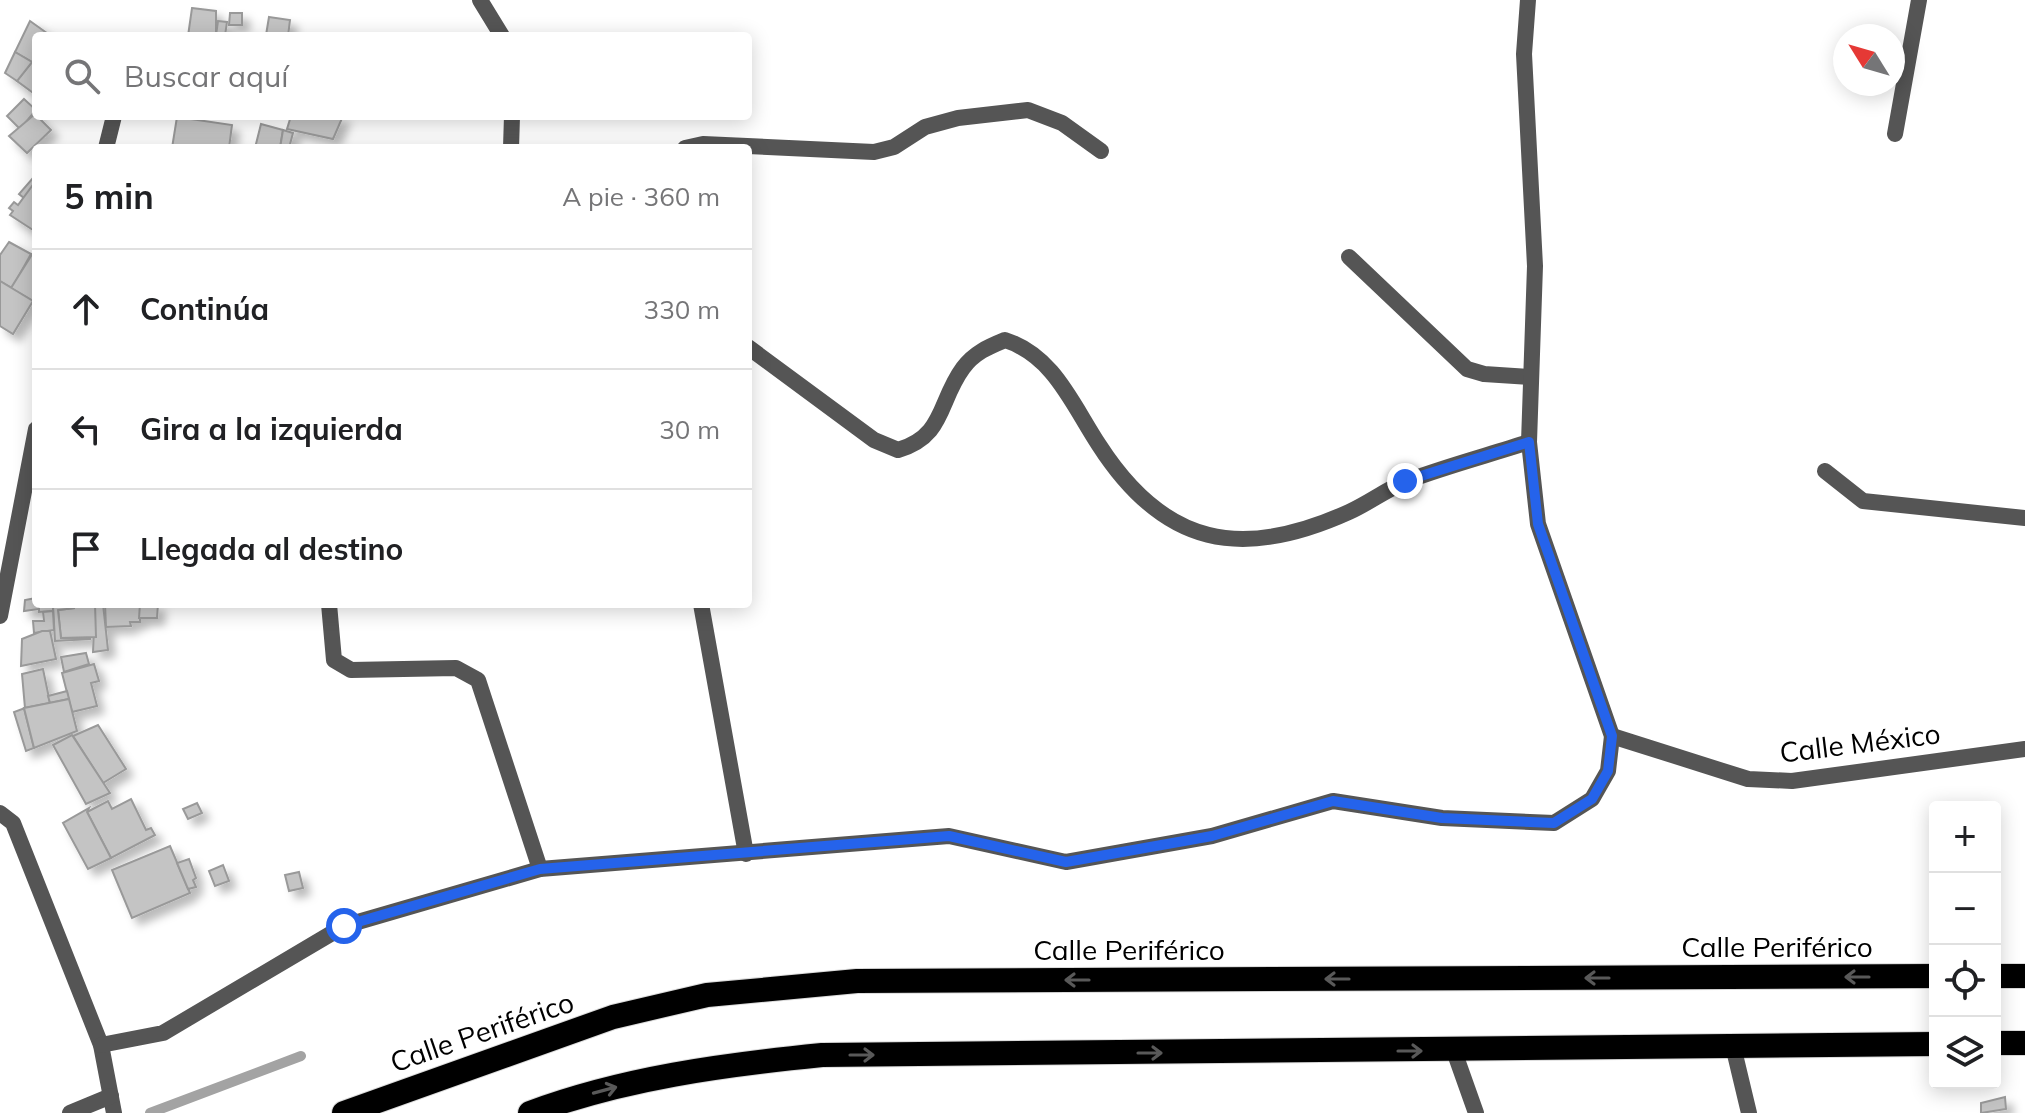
<!DOCTYPE html>
<html lang="es">
<meta charset="utf-8">
<style>
body{margin:0;font-family:Mulish,sans-serif;background:#f6f6f6;color:#202124}
.controls{position:absolute;right:24px;bottom:24px;display:grid;overflow:hidden;border-radius:8px;box-shadow:0 4px 20px #0003}
.controls button{width:72px;height:72px;display:grid;place-items:center;padding:0;border:0;border-bottom:2px solid #e0e0e0;background:#fff;color:#202124;font:40px sans-serif}
.compass{position:absolute;left:1833px;top:24px;width:72px;height:72px;border-radius:50%;background:#fff;box-shadow:0 4px 20px #0003;rotate:307deg}
.stop{position:absolute;width:24px;height:24px;margin:-18px;border:6px solid #2563eb;border-radius:50%;background:#fff}
.stop.end{background:#2563eb;border-color:#fff;box-shadow:0 2px 8px #0008}
.list{margin:0;padding:0;list-style:none}
h2{display:flex;justify-content:space-between;align-items:center;height:104px;margin:0;padding:0 32px;font-size:34px}
h2 small{font-size:26px;font-weight:400;color:#757577}
.list li{display:grid;grid-template-columns:52px 1fr auto;gap:24px;align-items:center;box-sizing:border-box;height:120px;padding:0 32px;border-top:2px solid #e0e0e0}
.list b{display:block;font-size:30px;white-space:nowrap}
.list em{font-size:26px;font-style:normal;color:#757577}
.icon{flex:none;width:44px;height:44px;fill:none;stroke:currentColor;stroke-width:2;stroke-linecap:round;stroke-linejoin:round}
.map{position:relative;flex:none;width:2025px;height:1113px;overflow:hidden}
.search{position:absolute;background:#fff;box-shadow:0 4px 20px #0003;left:32px;top:32px;width:720px;height:88px;display:flex;align-items:center;gap:20px;box-sizing:border-box;padding:0 28px;border-radius:8px;color:#757577;font-size:30px}
.panel{position:absolute;background:#fff;box-shadow:0 4px 20px #0003;left:32px;top:144px;width:720px;height:464px;border-radius:8px}
.map>svg:first-child{display:block}
.lines{fill:none;stroke-linecap:round;stroke-linejoin:round}
.stream{stroke:#a3a3a3;stroke-width:10}
.building{fill:#c4c4c4;stroke:#999;stroke-width:2;filter:url(#shadow)}
.highway-casing{stroke:#dbdbdb;stroke-width:26}
.lane{stroke:#555;stroke-width:16}
.street{stroke:#555;stroke-width:16}
.highway{stroke:#000;stroke-width:24}
.oneway{stroke:#595959}
.route{stroke:#2563eb;stroke-width:10}
.labels{text-anchor:middle;stroke-width:6;stroke-linejoin:round;paint-order:stroke}
.street-label{font-size:28px;fill:#000;stroke:#fff}
</style>
<div class="map">
<svg width="2025" height="1113" viewBox="0 0 2025 1113">
<defs>
<filter id="shadow"><feDropShadow dx="7" dy="7" stdDeviation="4" flood-color="#0004"/></filter>
</defs>
<rect width="100%" height="100%" fill="#fff"/>
<g class="lines">
<polyline class="stream" points="150,1113 301,1056"/>
</g>
<g class="building">
<polygon points="192,8 216,11 216,36 188,36"/>
<polygon points="230,13 242,13 242,25 229,25"/>
<polygon points="269,17 290,20 288,36 266,35"/>
<polygon points="30,21 51,36 36,36 36,95 17,81 32,62 15,52"/>
<polygon points="218,21 227,22 225,36 216,35"/>
<polygon points="15,52 32,62 17,81 5,73"/>
<polygon points="24,99 36,110 20,129 7,116"/>
<polygon points="35,114 51,130 27,153 9,136"/>
<polygon points="291,116 343,116 333,139 287,129"/>
<polygon points="177,117 232,125 229,148 172,148"/>
<polygon points="261,124 283,130 280,148 255,148"/>
<polygon points="283,130 293,133 289,148 280,148"/>
<polygon points="33,178 36,183 24,198 19,194"/>
<polygon points="35,182 36,183 36,232 10,215 13,211 9,208 14,202 18,205"/>
<polygon points="9,242 31,254 12,288 0,281 0,255"/>
<polygon points="36,248 36,298 35,302 11,288"/>
<polygon points="0,281 33,301 13,334 0,326"/>
<polygon points="36,598 39,609 24,611 25,600"/>
<polygon points="39,604 57,604 58,607 53,606 53,611 39,612"/>
<polygon points="95,604 103,604 108,650 93,652"/>
<polygon points="95,604 96,637 61,638 58,610 74,608 74,604"/>
<polygon points="105,604 140,604 140,622 130,622 131,626 106,627"/>
<polygon points="140,604 158,604 157,618 139,618"/>
<polygon points="74,605 74,608 58,610 61,638 91,639 55,641 53,606"/>
<polygon points="53,611 54,630 34,633 33,621 44,621 43,612"/>
<polygon points="42,631 50,631 56,659 21,666 22,639"/>
<polygon points="86,653 89,664 64,672 61,657"/>
<polygon points="94,664 99,681 91,683 97,706 72,712 62,673"/>
<polygon points="43,669 50,703 24,708 34,748 26,751 14,712 25,708 22,674"/>
<polygon points="67,691 69,699 50,703 48,696"/>
<polygon points="69,699 77,731 34,748 24,708"/>
<polygon points="98,725 126,769 103,783 73,736"/>
<polygon points="72,735 110,793 86,804 53,745"/>
<polygon points="131,799 146,830 151,828 155,835 111,858 87,812 108,801 112,809"/>
<polygon points="197,803 202,813 188,819 183,809"/>
<polygon points="89,808 87,812 111,858 88,869 63,823"/>
<polygon points="170,846 190,893 132,918 112,870"/>
<polygon points="189,859 196,878 193,880 196,887 188,889 177,863"/>
<polygon points="223,865 229,881 215,886 209,871"/>
<polygon points="299,872 303,888 289,891 285,875"/>
<polygon points="2005,1097 2006,1109 1981,1113 1981,1103"/>
</g>
<g class="lines">
<g class="highway-casing">
<g id="highway">
<polyline points="1995,976 2025,976"/>
<polyline points="1995,1043 2025,1043"/>
<polyline points="344,1113 613,1017 707,995 857,981 1935,976"/>
<path d="M530,1113C624,1078 723,1065 822,1055L1935,1044"/>
</g>
</g>
<polyline class="lane" points="1733,1046 1749,1113"/>
<g class="street">
<polyline points="480,0 502,36"/>
<polyline points="1895,134 1919,0"/>
<polyline points="106,148 114,116"/>
<polyline points="511,148 512,116"/>
<polyline points="685,148 703,144 874,152 894,147 925,127 958,118 1028,110 1062,123 1101,151"/>
<polyline points="1349,257 1467,369 1484,374 1530,377"/>
<path d="M748,347L874,440L898,450C945,436 938,402 963,368C974,353 988,347 1005,340C1054,356 1072,404 1099,445C1164,546 1241,561 1349,512C1369,503 1387,489 1407,481C1447,466 1489,455 1529,442"/>
<polyline points="1825,471 1863,501 2025,518"/>
<polyline points="329,604 334,660 351,670 456,668 478,680 540,869"/>
<polyline points="701,604 746,854"/>
<polyline points="0,616 36,429"/>
<polyline points="1612,736 1748,779 1792,781 2025,749"/>
<polyline points="0,813 13,823 101,1045 114,1113"/>
<polyline points="101,1045 163,1033 344,926 540,869 949,836 1066,862 1212,836 1333,801 1442,818 1554,823 1592,799 1608,771 1612,736 1538,524 1529,442 1535,266 1524,54 1528,0"/>
<polyline points="1454,1051 1476,1113"/>
<polyline points="70,1113 111,1096"/>
</g>
<use href="#highway" class="highway"/>
</g>
<defs><path id="oneway-shaft" d="M-6 0H5M1.5-3L5.5 0L1.5 3" fill="none" stroke-width="1.6" stroke-linecap="round" stroke-linejoin="round" transform="scale(2)"/></defs>
<g class="oneway">
<use href="#oneway-shaft" transform="translate(1857 977) rotate(180)"/>
<use href="#oneway-shaft" transform="translate(1597 978) rotate(180)"/>
<use href="#oneway-shaft" transform="translate(1337 979) rotate(180)"/>
<use href="#oneway-shaft" transform="translate(1077 980) rotate(180)"/>
<use href="#oneway-shaft" transform="translate(1410 1051)"/>
<use href="#oneway-shaft" transform="translate(1150 1053)"/>
<use href="#oneway-shaft" transform="translate(862 1055)"/>
<use href="#oneway-shaft" transform="translate(605 1090) rotate(-15)"/>
</g>
<g class="lines">
<polyline class="route" points="344,926 540,869 949,836 1066,862 1212,836 1333,801 1442,818 1554,823 1592,799 1608,771 1612,736 1538,524 1529,442 1405,481"/>
</g>
<g class="labels">
<g class="street-label">
<text transform="translate(1860 743) rotate(-7)" y="10">Calle México</text>
<text x="1777" y="957">Calle Periférico</text>
<text x="1129" y="960">Calle Periférico</text>
<text transform="translate(482 1032) rotate(-19)" y="10">Calle Periférico</text>
</g>
</g>
</svg>
<div class="controls">
<button>+</button>
<button>−</button>
<button><svg class="icon" aria-label="locate" viewBox="0 0 24 24"><circle cx="12" cy="12" r="6"/><path d="M12 2v4M12 18v4M2 12h4M18 12h4"/></svg></button>
<button><svg class="icon" aria-label="layers" viewBox="0 0 24 24"><path d="M12 4l9 5-9 5-9-5zM3 14l9 5 9-5"/></svg></button>
</div>
<svg class="compass" viewBox="-18 -18 36 36"><path d="M0-13l5 13h-10z" fill="#e53935"/><path d="M0 13l5-13h-10z" fill="#757577"/></svg>
<div class="stop" style="left:344px;top:926px"></div>
<div class="stop end" style="left:1405px;top:481px"></div>
<div class="search"><svg class="icon" aria-label="search" viewBox="0 0 24 24"><circle cx="10" cy="10" r="6"/><path d="M15 15l6 6"/></svg>Buscar aquí</div>
<section class="panel">
<h2>5 min<small>A pie · 360 m</small></h2>
<ul class="list">
<li><svg class="icon" aria-label="ahead" viewBox="0 0 24 24"><path d="M12 20V5M6 11l6-6 6 6"/></svg><div><b>Continúa</b></div><em>330 m</em></li>
<li><svg class="icon" aria-label="left" viewBox="0 0 24 24"><path d="M17 20v-9H6M10 6l-5 5 5 5"/></svg><div><b>Gira a la izquierda</b></div><em>30 m</em></li>
<li><svg class="icon" aria-label="arrive" viewBox="0 0 24 24"><path d="M6 21V4h12l-3 4 3 4H6"/></svg><div><b>Llegada al destino</b></div></li>
</ul>
</section>
</div>
